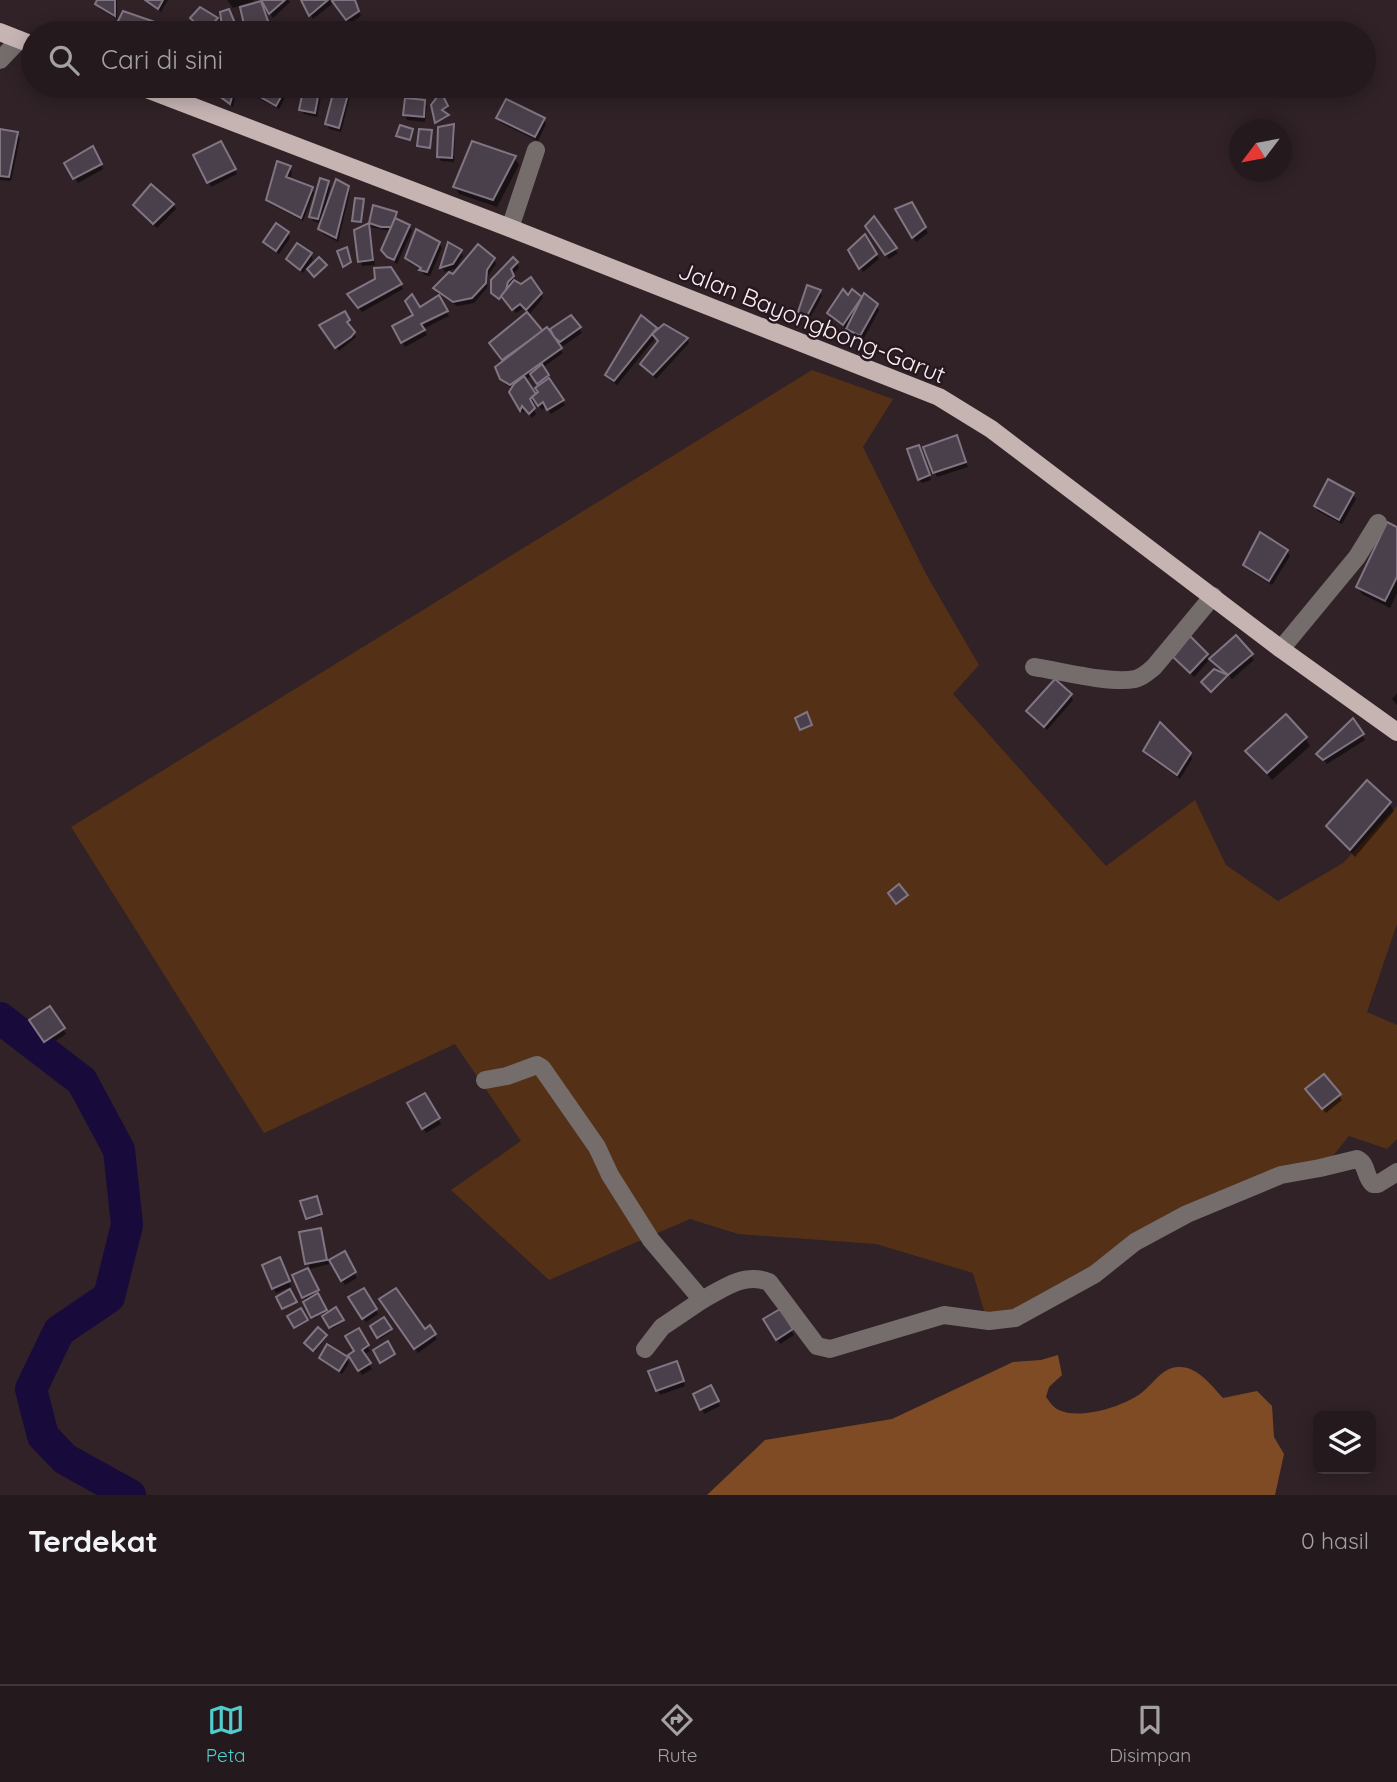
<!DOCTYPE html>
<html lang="id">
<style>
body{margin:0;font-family:Quicksand,sans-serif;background:#30272a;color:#f1f3f6}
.controls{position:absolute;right:21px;bottom:21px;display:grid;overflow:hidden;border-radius:10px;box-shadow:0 4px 18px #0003}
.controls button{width:63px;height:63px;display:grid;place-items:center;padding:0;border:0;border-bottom:2px solid #41383b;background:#241a1d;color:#f1f3f6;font:35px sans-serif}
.compass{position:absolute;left:1229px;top:119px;width:63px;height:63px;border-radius:50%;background:#241a1d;box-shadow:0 4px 18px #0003;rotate:238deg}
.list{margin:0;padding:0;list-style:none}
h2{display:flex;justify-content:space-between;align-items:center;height:91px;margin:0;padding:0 28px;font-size:30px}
h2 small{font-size:23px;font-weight:400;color:#a3a1a4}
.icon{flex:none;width:38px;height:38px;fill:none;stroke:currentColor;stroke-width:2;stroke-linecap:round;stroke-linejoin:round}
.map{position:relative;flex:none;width:1397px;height:1495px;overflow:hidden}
.search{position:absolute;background:#241a1d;box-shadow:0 4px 18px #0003;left:21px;right:21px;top:21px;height:77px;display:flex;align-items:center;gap:18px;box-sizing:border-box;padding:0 24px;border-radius:38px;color:#a3a1a4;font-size:26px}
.sheet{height:189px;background:#241a1d}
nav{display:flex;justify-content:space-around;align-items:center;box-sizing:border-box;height:98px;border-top:2px solid #41383b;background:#241a1d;font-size:19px;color:#a3a1a4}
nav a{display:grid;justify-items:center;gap:4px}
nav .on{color:#52cdcd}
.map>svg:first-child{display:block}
.green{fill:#543017}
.forest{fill:#7f4b24}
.shadow{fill:#0007;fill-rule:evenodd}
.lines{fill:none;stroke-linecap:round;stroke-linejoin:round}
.river{stroke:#190a3c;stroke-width:32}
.building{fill:#4a404b;stroke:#817583;stroke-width:2}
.minor{stroke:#756d6c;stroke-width:18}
.major{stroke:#c6b4b3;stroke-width:18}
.labels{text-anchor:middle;stroke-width:5;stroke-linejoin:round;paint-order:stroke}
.street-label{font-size:24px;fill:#f8eef2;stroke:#26181e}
</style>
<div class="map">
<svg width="1397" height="1495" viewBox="0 0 1397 1495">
<rect width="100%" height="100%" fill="#302227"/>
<polygon class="green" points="812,370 893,399 863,447 926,574 979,665 953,694 1106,866 1195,800 1226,865 1278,901 1343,863 1397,806 1397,924 1367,1012 1397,1025 1397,1139 1387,1149 1349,1136 1325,1166 1280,1174 1014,1315 986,1318 973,1273 876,1244 738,1234 690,1219 549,1280 451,1190 521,1141 455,1044 264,1133 71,827"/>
<path class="forest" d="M1058,1355L1062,1375L1049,1387L1046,1397C1049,1401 1053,1407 1057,1409C1077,1421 1122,1407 1140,1394C1153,1385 1162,1366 1180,1367C1198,1367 1212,1386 1223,1398L1257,1391L1272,1406L1274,1437L1284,1454L1275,1495H707L765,1440L892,1419L1013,1362L1041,1360Z"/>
<g class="shadow">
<polygon points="98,0 117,0 117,19 100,9 97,4"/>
<polygon points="143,0 168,0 161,12"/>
<polygon points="227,0 253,0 254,1 233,8"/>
<polygon points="263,0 288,0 290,2 273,18"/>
<polygon points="305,0 330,0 332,4 313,19 303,1"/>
<polygon points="337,0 354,0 361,16 350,24 337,6"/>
<polygon points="261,2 270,29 250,33 247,28"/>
<polygon points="124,13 157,24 160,29 157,33 114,33"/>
<polygon points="222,13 231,15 238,33 225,33"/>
<polygon points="216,19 219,24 211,33 195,33 197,29 205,32 195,23"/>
<polygon points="215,86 238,86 233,107 216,95 213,90"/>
<polygon points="252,86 292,86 279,109 252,95 250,90"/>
<polygon points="306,86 323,86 317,117 304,114 301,109"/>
<polygon points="337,86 349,88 351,93 341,132 329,129 327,124"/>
<polygon points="441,95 448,108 442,112 448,117 437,123"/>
<polygon points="424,102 427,106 425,122 407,120 405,115"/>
<polygon points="498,118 544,120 546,124 538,141 501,123"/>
<polygon points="453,126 455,130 454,162 441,161 439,157"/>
<polygon points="0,131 17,134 20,138 11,181 0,180"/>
<polygon points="220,143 237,174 211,187 195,156"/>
<polygon points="92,148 103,169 78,183 66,163"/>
<polygon points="514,157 519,165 497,207 459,194 455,187"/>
<polygon points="290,168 292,173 289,180 311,188 314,193 303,221 270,204 268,199"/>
<polygon points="328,182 330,187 325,208 327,209 347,187 350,192 338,242 323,234 320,229 322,224 313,221 311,217"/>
<polygon points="911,204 928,233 916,242 898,210"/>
<polygon points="173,205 176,209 157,228 138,210"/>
<polygon points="374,208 395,214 397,221 409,226 412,231 397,264 386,255 391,231 370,227 375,265 362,266 360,261 356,231 370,224"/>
<polygon points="870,231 895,249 898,253 889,259"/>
<polygon points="288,233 290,238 279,254 268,247 265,242"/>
<polygon points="865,236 879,259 863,272 850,251"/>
<polygon points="439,243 442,248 430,276 424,275 422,270 409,263 407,258"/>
<polygon points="449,245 460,251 463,256 456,268 445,272 442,268"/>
<polygon points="310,254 313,259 303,273 288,260"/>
<polygon points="494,259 496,264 488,276 487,288 474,303 457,306 437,293 435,289 453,276"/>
<path d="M517,263L519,268L512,275L516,283L541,294L543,298L528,316L563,353L542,368L565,405L551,414L546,406L542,410L536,401L532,405L536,414L532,418L526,409L523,413L511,392L513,389L505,384L502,378L505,362L491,344L529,313L524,308L516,313L505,299L493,292V281ZM533,375L540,386V393L535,397L525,380Z"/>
<polygon points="390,268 403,289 362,312 352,299"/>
<polygon points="820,292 822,296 809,320 802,317 800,312"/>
<polygon points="852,292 876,305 879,310 863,340 851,334 847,327 846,329 832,318 829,313 848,298"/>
<polygon points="438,298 449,316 423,329 427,335 405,347 394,326 415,316 420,310"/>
<polygon points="344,314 356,337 339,351 324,330"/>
<polygon points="579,328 582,333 563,346 555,340 552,330"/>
<polygon points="655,330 657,332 686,339 689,343 656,379 643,365 660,342 656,337 617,385 610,380 607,375"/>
<polygon points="959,442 968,467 937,477 926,448"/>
<polygon points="921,452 931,480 922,483 919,479"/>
<polygon points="1329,482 1353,495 1356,499 1342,524 1318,511 1316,506"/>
<polygon points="1397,529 1397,593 1390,608 1362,594 1358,587"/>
<polygon points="1287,551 1290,556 1272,585 1248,570 1245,565"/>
<polygon points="1236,637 1254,660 1232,679 1229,676 1213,692 1204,684 1214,671 1229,676 1211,659"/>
<polygon points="1206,655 1209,660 1194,677 1175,657"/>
<polygon points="1397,693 1397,705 1392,699"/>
<polygon points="1071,695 1073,700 1047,730 1029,712"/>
<polygon points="1352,720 1365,740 1327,764 1318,754"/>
<polygon points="1305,738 1310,746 1272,780 1248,751"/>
<polygon points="1145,751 1190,754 1192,759 1180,779 1147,756"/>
<polygon points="1389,803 1394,811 1355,857 1333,834 1328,826"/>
<polygon points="50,1008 66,1034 48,1046 31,1021"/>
<polygon points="1310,1094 1339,1095 1342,1100 1326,1113"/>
<polygon points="424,1095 441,1124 426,1133 409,1104"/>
<polygon points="318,1200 322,1216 308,1220 307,1218"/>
<polygon points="320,1230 329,1264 310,1269 301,1234"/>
<polygon points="344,1254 357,1278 345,1285 331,1260"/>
<polygon points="282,1264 291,1287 276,1293 274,1288"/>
<polygon points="308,1270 328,1314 336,1310 343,1322 332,1329 322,1314 314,1319 305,1303 307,1302 294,1276"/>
<polygon points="363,1290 378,1314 366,1322 351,1298"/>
<polygon points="384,1305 425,1331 429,1328 437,1339 418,1353"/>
<polygon points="779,1311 794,1335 780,1344 766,1320"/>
<polygon points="384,1319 391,1332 380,1339 372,1326"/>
<polygon points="358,1331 370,1351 363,1355 372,1369 362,1375 351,1355 357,1351"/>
<polygon points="325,1336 326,1338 315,1352 307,1345"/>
<polygon points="321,1358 346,1358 349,1363 342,1374 324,1363"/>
<polygon points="679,1367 685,1386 660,1395 651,1372"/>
<polygon points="713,1392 720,1406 704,1414 702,1409"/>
</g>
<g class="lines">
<polyline class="river" points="0,1018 82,1081 119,1150 127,1225 109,1297 59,1331 31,1389 43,1436 65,1459 130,1495"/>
</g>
<g class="building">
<polygon points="97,0 115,0 115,16 95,4"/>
<polygon points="145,0 163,0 158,9"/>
<polygon points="285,0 269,14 261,0"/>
<polygon points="301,0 328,0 309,16"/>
<polygon points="334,0 355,0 359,11 346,20 332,1"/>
<polygon points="261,1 269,24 245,29 240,7"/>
<polygon points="200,7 218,18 205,32 190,18"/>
<polygon points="229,9 238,30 223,33 220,12"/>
<polygon points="123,11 158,23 152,33 112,33"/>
<polygon points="303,22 305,33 291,33 289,23"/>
<polygon points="172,26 179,33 166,33"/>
<polygon points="196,27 213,33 193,33"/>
<polygon points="213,86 235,86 230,104 211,90"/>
<polygon points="250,86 287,86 276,106 248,90"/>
<polygon points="304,86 320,86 315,113 299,110"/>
<polygon points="335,86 350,87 339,128 325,124"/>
<polygon points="441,92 448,106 442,110 449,115 435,123 431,105"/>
<polygon points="405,98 425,100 424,117 403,115"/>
<polygon points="506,99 545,118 535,137 496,118"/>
<polygon points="454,124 452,158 437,157 438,127"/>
<polygon points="400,125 413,129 410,140 396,136"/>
<polygon points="0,129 18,132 9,177 0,176"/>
<polygon points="419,129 432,130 430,148 417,146"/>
<polygon points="221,141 236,169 207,183 193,155"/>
<polygon points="472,141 516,156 493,200 453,187"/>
<polygon points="93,146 102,164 73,179 64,163"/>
<polygon points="277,161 291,166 286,177 313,187 301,218 266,200"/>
<polygon points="320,178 329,181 318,219 309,217"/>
<polygon points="336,179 349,186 336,238 318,229"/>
<polygon points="151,184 174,204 153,224 133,205"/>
<polygon points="355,198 364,199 361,222 352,221"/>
<polygon points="912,202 926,227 912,238 895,209"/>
<polygon points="373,205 397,212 392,227 381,227 369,223"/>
<polygon points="874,216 897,248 885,255 865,226"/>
<polygon points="395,218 410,225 394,260 387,257 381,250"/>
<polygon points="276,223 289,232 276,251 263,242"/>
<polygon points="369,223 373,260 358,262 354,230"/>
<polygon points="416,229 440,242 427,272 419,270 421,268 405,258"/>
<polygon points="865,234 877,254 859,269 848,250"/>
<polygon points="448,242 462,250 453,264 440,268"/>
<polygon points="297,243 312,253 300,270 286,259"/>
<polygon points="478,244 495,258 487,270 486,283 472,298 453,302 433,288 449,272 453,274"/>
<polygon points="347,247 351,262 343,267 337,251"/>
<polygon points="319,257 327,265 314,277 307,269"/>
<polygon points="513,257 518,262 511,269 514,276 508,282 506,290 499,299 491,293 491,280"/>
<polygon points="391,267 402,284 358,308 347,294 375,279 374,268"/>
<polygon points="531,277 542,293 526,310 520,304 512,310 501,296 514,280 521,284"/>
<polygon points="807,285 821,290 807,316 798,312"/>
<polygon points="843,289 848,295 852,289 862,297 843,325 827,313"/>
<polygon points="864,293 878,304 860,336 846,329"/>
<polygon points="412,294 420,307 439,295 448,311 421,324 425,330 401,343 392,326 413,315 405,301"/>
<polygon points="345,311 350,320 347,322 355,332 351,337 335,348 319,325"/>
<polygon points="527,312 543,331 502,360 489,343"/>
<polygon points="571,315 581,327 560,342 554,337 550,329"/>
<polygon points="641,315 657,328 614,381 605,375"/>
<polygon points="664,324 688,338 653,375 640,364 658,341 652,334"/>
<polygon points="547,327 562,348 510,385 500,379 495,367"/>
<polygon points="542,364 549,375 537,384 530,374"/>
<polygon points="524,376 536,394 530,399 535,408 529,414 522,406 520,411 509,392 514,384"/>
<polygon points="549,378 564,400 547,410 543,402 538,406 532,397 538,392 535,388"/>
<polygon points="957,435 966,462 933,473 923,447"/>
<polygon points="919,445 930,475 918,480 907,449"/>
<polygon points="1328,479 1354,493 1339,520 1314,506"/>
<polygon points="1387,522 1397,527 1397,577 1385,601 1356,587"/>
<polygon points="1260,532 1288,550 1269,581 1243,565"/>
<polygon points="1236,635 1253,654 1228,675 1209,659"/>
<polygon points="1190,636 1208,654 1190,673 1173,657"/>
<polygon points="1214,669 1228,675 1211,692 1201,682"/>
<polygon points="1055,679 1072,694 1044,727 1026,711"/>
<polygon points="807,712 812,725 800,730 795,718"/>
<polygon points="1286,714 1307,737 1267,773 1245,751"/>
<polygon points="1353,718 1364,734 1323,760 1316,754"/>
<polygon points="1160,722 1191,753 1177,775 1143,751"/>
<polygon points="1367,780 1391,802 1350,850 1326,826"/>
<polygon points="899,884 908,895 896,904 888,893"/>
<polygon points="50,1006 65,1028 44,1042 29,1020"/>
<polygon points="1324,1074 1341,1094 1322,1109 1305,1089"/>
<polygon points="425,1093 440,1118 422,1129 407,1103"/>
<polygon points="317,1196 322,1214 306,1219 300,1201"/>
<polygon points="321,1228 327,1260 305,1264 299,1232"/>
<polygon points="345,1251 356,1272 341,1281 329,1260"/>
<polygon points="280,1257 290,1281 272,1289 262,1265"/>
<polygon points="308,1268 319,1290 302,1298 292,1275"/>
<polygon points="364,1288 377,1309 362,1319 348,1297"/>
<polygon points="396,1288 425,1329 430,1325 436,1334 414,1349 379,1299"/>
<polygon points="290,1289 297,1302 282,1309 276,1297"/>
<polygon points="318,1293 327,1310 311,1318 303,1302"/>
<polygon points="336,1307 344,1320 329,1328 322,1316"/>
<polygon points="301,1308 308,1320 294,1328 287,1316"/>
<polygon points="780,1309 793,1329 776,1340 763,1319"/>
<polygon points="384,1317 392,1329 377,1338 370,1326"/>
<polygon points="318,1327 327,1335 313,1351 304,1343"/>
<polygon points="359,1328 369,1345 362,1350 371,1363 358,1371 348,1355 354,1351 345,1336"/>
<polygon points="388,1341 395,1354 380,1363 373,1350"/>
<polygon points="327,1344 348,1357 339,1371 319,1358"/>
<polygon points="677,1361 684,1381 656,1391 648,1371"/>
<polygon points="711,1385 719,1401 700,1410 693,1394"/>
</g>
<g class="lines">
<g class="minor">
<polyline points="0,60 19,40"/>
<polyline points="510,228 536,150"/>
<polyline points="1281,649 1357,557 1378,523"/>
<path d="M1034,667C1061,671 1110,684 1135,679C1143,677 1148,672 1154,667L1213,596"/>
<path d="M485,1080L507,1076L537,1065L542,1068L597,1147L610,1175L651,1240L702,1300C724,1288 744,1272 769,1282L817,1346L830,1349L944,1315L989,1321L1015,1318L1095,1274L1135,1242L1187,1214L1281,1175L1320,1168L1357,1159C1368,1164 1364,1176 1373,1184H1378L1397,1172"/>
<polyline points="645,1349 662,1327 702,1300"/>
</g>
<g class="major">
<polyline points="0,32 33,45"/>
<polyline points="139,86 510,228 939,397 991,429 1281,649 1397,732"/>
</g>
</g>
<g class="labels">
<g class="street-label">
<text transform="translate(812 323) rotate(22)" y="8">Jalan Bayongbong-Garut</text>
</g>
</g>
</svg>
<div class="controls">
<button><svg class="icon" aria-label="layers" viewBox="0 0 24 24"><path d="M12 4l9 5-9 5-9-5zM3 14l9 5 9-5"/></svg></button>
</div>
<svg class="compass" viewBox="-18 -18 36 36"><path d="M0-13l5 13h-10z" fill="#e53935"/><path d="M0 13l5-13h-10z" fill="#a3a1a4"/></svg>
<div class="search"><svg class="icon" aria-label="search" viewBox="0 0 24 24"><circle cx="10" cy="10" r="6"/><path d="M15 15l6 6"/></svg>Cari di sini</div>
</div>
<section class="sheet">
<h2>Terdekat<small>0 hasil</small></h2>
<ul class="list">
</ul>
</section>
<nav>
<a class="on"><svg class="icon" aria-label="map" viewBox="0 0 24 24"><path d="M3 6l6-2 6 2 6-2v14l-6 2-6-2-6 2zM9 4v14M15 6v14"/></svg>Peta</a>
<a><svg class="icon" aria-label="directions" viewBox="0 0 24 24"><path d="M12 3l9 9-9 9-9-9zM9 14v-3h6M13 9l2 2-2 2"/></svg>Rute</a>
<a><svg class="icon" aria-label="saved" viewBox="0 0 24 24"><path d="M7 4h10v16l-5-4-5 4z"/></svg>Disimpan</a>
</nav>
